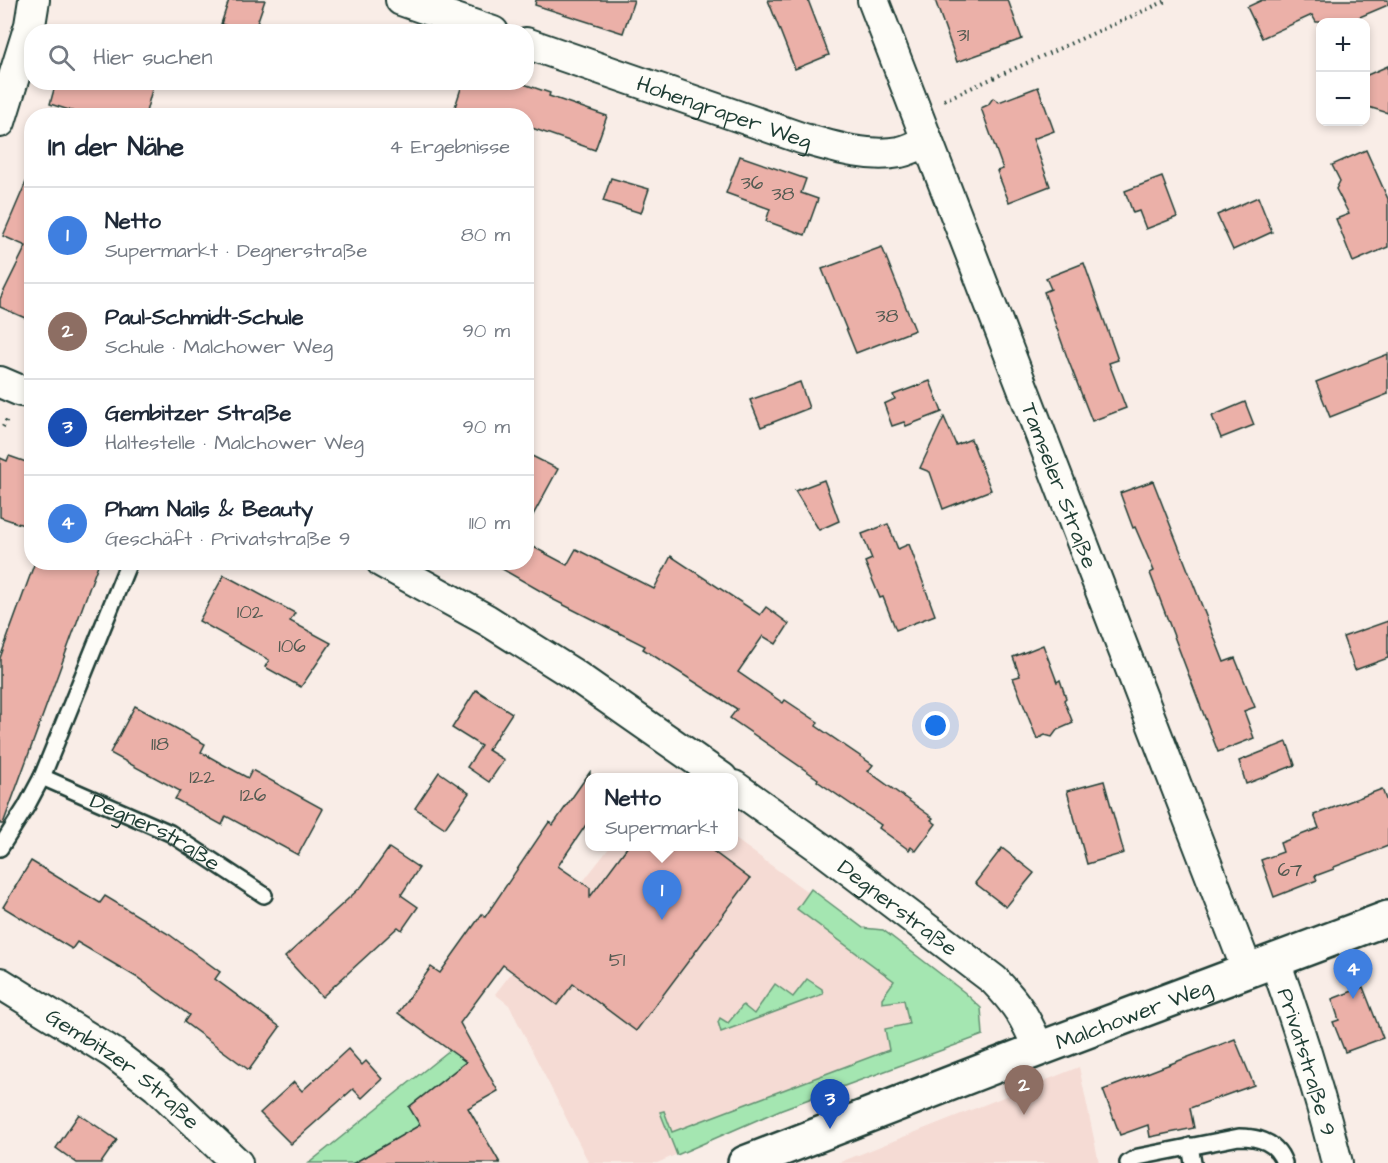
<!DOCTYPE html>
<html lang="de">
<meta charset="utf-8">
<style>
body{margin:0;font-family:"Architects Daughter",sans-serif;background:#f6f6f7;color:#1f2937}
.controls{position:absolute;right:18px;top:18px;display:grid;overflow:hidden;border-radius:12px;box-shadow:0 3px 9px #0003}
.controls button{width:54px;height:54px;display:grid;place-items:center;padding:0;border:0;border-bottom:2px solid #e0e1e3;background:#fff;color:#1f2937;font:30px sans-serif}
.you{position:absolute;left:936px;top:726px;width:21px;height:21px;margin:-15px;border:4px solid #fff;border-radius:50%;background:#1a73e8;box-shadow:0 0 0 9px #1a73e833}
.badge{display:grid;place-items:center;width:39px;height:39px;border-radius:50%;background:#2563eb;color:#fff;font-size:20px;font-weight:700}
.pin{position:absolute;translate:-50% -50px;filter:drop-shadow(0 2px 3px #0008)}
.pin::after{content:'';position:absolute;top:32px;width:21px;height:18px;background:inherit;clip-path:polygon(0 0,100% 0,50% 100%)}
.popup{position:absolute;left:585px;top:773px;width:153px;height:78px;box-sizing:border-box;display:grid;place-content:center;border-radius:12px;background:#fff;filter:drop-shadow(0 2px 4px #0005);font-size:20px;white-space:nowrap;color:#747a83}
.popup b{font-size:22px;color:#1f2937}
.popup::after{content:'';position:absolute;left:50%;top:100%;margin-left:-12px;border:12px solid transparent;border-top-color:#fff}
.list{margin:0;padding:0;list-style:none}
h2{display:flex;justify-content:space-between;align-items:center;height:78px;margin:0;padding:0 24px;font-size:26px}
h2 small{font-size:20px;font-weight:400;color:#747a83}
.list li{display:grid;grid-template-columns:39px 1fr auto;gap:18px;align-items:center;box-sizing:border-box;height:96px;padding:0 24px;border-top:2px solid #e0e1e3}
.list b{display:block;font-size:22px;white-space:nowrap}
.list p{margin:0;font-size:20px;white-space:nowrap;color:#747a83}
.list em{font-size:20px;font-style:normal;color:#747a83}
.icon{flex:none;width:33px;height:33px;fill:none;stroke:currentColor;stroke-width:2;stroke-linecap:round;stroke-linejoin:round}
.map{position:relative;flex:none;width:1388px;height:1163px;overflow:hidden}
.search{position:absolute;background:#fff;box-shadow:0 3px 9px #0003;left:24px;top:24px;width:510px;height:66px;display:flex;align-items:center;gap:15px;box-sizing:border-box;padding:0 21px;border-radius:24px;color:#747a83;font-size:22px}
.panel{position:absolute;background:#fff;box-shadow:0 3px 9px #0003;left:24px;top:108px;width:510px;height:462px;border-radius:24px}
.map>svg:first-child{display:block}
.built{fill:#f5dbd4}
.green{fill:#a4e6b1;stroke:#629272;stroke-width:1.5}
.building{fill:#ebb0a8;stroke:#1f3d34;stroke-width:1.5}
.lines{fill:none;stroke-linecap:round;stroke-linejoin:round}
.lane-casing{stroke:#1f3d34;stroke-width:20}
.street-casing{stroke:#1f3d34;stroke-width:34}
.secondary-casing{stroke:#1f3d34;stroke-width:38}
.path{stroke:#1f3d34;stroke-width:4;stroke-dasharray:1.5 4.5;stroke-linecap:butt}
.lane{stroke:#fdfcf7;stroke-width:15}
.street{stroke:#fdfcf7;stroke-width:30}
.secondary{stroke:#fdfcf7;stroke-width:33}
.labels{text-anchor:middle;stroke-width:4.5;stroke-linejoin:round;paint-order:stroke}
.number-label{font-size:20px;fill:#525a51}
.street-label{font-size:22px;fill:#1f3d34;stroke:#fdfcf7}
</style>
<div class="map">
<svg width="1388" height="1163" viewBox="0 0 1388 1163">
<rect width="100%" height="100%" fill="#f9ede7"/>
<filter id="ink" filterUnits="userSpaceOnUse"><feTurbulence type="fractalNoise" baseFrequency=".0167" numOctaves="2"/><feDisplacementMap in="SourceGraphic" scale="12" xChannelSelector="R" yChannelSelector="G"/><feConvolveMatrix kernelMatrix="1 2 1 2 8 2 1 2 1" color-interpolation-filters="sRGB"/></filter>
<g filter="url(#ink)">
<g class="built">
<polygon points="734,838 902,961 929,1023 887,1070 782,1109 657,1163 589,1163 509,1005 495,994 610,847 734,846"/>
<polygon points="1079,1067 1099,1163 838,1163"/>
</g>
<g class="green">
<polygon points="811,889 863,928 883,930 964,992 981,1008 983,1035 782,1109 677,1155 660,1112 664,1111 672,1132 889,1050 885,1029 909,1024 904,1000 882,1003 882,998 894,981 797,909"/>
<polygon points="807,979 822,989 823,994 721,1032 718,1022 720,1018 728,1023 743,1005 754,1014 775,984 793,997"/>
<polygon points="466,1037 477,1053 409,1107 420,1125 354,1163 309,1163"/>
</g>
<g class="building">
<polygon points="229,0 265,0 254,32 245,32 221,24"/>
<polygon points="536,0 634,0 623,33 535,5"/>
<polygon points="768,0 808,0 829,55 795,69"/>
<polygon points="935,0 1008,0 1022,39 957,62"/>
<polygon points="1262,0 1388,0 1388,5 1348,22 1316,22 1312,15 1262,38 1247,7"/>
<polygon points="1388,66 1388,113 1365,106 1365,76"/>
<polygon points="56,82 154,82 145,116 88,116 50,104"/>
<polygon points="463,82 518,82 550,93 549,96 607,116 595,150 526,126 526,116 472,116 454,110"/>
<polygon points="1038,87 1054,131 1033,139 1050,186 1009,202 997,171 1003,169 981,108 988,105 993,98 999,102"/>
<polygon points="1366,150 1388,199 1388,247 1353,262 1336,219 1349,214 1336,189 1340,181 1332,165"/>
<polygon points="740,156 806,179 801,193 818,199 805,235 766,221 770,209 726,193"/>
<polygon points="32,168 32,321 0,307 0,299 26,246 3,236"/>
<polygon points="1162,177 1177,217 1146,229 1139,211 1133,213 1125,191"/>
<polygon points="611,178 649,189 641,213 603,201"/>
<polygon points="1258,197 1272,232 1233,250 1217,215"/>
<polygon points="882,247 915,330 856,353 822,269"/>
<polygon points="1084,263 1118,360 1109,363 1126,408 1092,421 1067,357 1044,292 1051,289 1046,278"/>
<polygon points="1388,354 1388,394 1330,417 1316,382"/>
<polygon points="930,381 942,412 906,426 904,422 892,426 884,404 895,399 893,395"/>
<polygon points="800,382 809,408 761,427 750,400"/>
<polygon points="1245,402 1254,425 1221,438 1212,416"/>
<polygon points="944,417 956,445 971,439 991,490 943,509 930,472 920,468"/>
<polygon points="526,453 558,469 526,528"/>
<polygon points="9,456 32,464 32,528 0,517 0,458 7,461"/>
<polygon points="824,480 839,521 819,530 795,491"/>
<polygon points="1153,481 1224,662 1235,658 1255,707 1244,711 1254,738 1218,752 1150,573 1154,571 1135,527 1133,528 1120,493"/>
<polygon points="888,524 898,549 909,544 935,615 896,630 883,597 880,598 865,562 872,559 862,534"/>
<polygon points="526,543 567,565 576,549 654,589 671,556 760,615 766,607 789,624 776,644 763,636 738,672 783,703 785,700 818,722 816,726 873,765 868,771 933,818 931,820 936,824 916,851 911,847 909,850 879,828 881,825 817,781 818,779 730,718 737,709 643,649 645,646 550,598 551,597 490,562 526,562"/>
<polygon points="35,562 99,562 3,824 0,824 0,658"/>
<polygon points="224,575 295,613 290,621 331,643 301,687 265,667 269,660 199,621"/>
<polygon points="1388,621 1388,658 1355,670 1343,637"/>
<polygon points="1043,645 1057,682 1060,680 1066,698 1064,700 1073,723 1057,730 1052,737 1045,735 1037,739 1013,678 1020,676 1013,657"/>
<polygon points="476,690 512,713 488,750 504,760 489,782 467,767 481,746 452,728"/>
<polygon points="135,706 205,744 201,752 224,765 248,778 252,770 323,809 298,855 226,816 222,825 175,799 180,791 110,753"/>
<polygon points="1287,742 1295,765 1246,784 1239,761"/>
<polygon points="439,772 469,793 445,828 415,808"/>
<polygon points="590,772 590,819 558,866 590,888 590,897 628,846 706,846 750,879 636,1031 573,984 557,1005 503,965 460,1023 498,1091 468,1108 500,1163 354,1163 420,1125 409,1107 466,1062 398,1013 431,967 440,973 482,914 485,917 549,822 553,825"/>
<polygon points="1104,781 1124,853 1087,864 1067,791"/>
<polygon points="1382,789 1388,805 1388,846 1334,867 1334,869 1315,876 1317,880 1274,897 1261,860 1283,852 1280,843 1319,828 1314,815"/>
<polygon points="389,848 419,868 401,895 418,907 402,930 398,927 322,997 285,957 362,886"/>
<polygon points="1002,848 1034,873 1006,907 975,883"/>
<polygon points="31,861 100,903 105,896 170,935 220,972 215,979 280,1027 249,1070 184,1022 189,1015 138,978 77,942 72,949 3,907"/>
<polygon points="1363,987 1383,1038 1345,1052 1333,1022 1339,1020 1332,999"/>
<polygon points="1235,1039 1254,1085 1190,1108 1194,1128 1150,1137 1148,1125 1120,1135 1103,1090"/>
<polygon points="348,1049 362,1065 366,1061 382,1079 362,1098 353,1089 291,1144 260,1113 294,1082 302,1091"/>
<polygon points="79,1114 117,1140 101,1163 77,1163 56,1148"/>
</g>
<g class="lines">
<g class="lane-casing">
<g id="lane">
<path id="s1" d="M42,777L170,833L264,895"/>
<polyline points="0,848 26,807 42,777 129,562"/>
<polyline points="1190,1146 1193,1163"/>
<path d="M1128,1163L1138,1157L1239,1137C1259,1137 1277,1142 1284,1163"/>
</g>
</g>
<g class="street-casing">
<g id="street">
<polyline points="401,0 493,32"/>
<path id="s2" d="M873,0L1248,972"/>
<path id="s3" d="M526,43L801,138C833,147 867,158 900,152C909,150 919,145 927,141"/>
<polyline points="0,122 30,25 34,0"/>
<polyline points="0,382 21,391 32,392"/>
<polyline points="382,562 487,620 573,674 722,778"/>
<path id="s4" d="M734,786L822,849L994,980C1018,1005 1025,1017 1039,1049"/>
<path id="s5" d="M1275,961C1299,1028 1320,1094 1337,1163"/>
<path id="s6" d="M0,983L113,1053L157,1087L237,1163"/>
</g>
</g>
<g class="secondary-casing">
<g id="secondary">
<path id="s7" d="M745,1163L1039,1049L1388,918"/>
</g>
</g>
<g class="path">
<polyline points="944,100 1168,0"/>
<polyline points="3,427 8,417"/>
</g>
<use href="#lane" class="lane"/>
<use href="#street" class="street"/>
<use href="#secondary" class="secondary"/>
</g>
</g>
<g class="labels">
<g class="number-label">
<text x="963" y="41">31</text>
<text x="752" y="189">36</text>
<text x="783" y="200">38</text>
<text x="887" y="322">38</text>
<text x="250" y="618">102</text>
<text x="292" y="652">106</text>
<text x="160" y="750">118</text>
<text x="202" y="783">122</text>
<text x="253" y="801">126</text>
<text x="1290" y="876">67</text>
<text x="617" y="966">51</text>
</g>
<g class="street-label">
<text dy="8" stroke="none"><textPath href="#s3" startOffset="210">Hohengraper Weg</textPath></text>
<text dy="8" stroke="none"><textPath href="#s2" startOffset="520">Tamseler Straße</textPath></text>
<text dy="8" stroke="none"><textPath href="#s1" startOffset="126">Degnerstraße</textPath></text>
<text dy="8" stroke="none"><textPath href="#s4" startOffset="204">Degnerstraße</textPath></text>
<text dy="8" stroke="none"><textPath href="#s7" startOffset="416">Malchower Weg</textPath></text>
<text dy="8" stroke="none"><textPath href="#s5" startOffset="106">Privatstraße 9</textPath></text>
<text dy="8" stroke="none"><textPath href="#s6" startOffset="150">Gembitzer Straße</textPath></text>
</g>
</g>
</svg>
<div class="controls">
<button>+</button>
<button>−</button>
</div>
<div class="you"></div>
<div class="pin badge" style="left:662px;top:920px;background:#3f7fe0">1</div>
<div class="popup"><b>Netto</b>Supermarkt</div>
<div class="pin badge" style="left:1024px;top:1115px;background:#8d6e63">2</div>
<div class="pin badge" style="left:830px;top:1129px;background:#1a4fb4">3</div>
<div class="pin badge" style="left:1353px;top:999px;background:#3f7fe0">4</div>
<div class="search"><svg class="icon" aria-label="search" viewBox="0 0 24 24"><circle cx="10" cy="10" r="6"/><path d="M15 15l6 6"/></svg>Hier suchen</div>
<section class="panel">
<h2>In der Nähe<small>4 Ergebnisse</small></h2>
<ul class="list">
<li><span class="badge" style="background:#3f7fe0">1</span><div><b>Netto</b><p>Supermarkt · Degnerstraße</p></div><em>80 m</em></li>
<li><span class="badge" style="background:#8d6e63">2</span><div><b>Paul-Schmidt-Schule</b><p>Schule · Malchower Weg</p></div><em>90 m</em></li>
<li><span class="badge" style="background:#1a4fb4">3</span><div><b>Gembitzer Straße</b><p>Haltestelle · Malchower Weg</p></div><em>90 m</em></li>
<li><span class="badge" style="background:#3f7fe0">4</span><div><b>Pham Nails &amp; Beauty</b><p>Geschäft · Privatstraße 9</p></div><em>110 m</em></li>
</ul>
</section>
</div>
